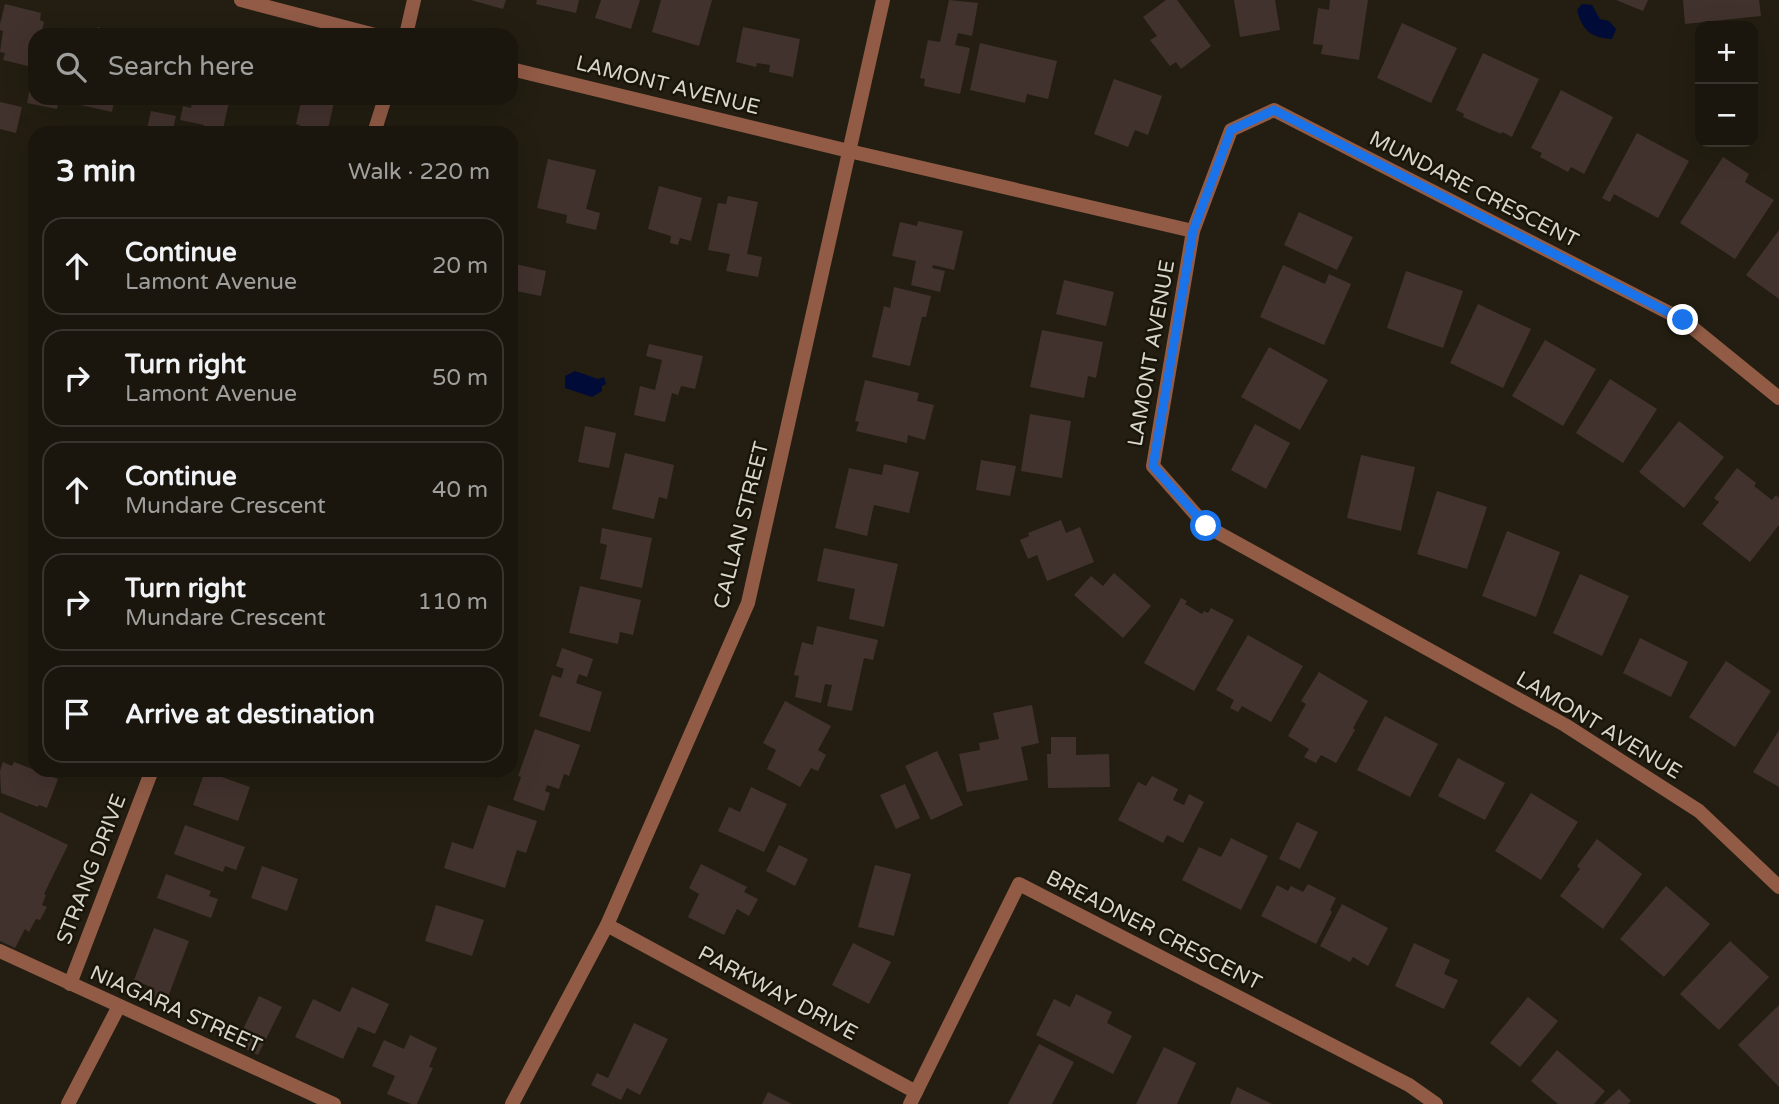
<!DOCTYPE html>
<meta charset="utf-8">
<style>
body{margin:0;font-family:"Varela Round",sans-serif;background:#231f16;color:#f1f3f6}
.controls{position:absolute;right:21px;top:21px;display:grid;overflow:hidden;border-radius:14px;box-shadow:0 7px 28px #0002}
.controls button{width:63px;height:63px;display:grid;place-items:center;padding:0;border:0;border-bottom:2px solid #38352e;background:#1a160d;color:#f1f3f6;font:35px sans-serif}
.stop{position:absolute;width:21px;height:21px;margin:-16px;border:5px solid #1a73e8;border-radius:50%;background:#fff}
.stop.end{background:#1a73e8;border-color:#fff;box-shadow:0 2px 7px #0008}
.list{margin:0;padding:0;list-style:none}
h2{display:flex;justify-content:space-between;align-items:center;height:91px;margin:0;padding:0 28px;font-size:30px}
h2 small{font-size:23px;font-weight:400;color:#9f9f9d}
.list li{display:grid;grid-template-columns:46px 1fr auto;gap:21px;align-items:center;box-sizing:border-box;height:98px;margin:0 14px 14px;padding:0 14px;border:2px solid #38352e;border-radius:21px}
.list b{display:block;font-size:26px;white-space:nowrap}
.list p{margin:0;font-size:23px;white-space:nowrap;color:#9f9f9d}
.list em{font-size:23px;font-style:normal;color:#9f9f9d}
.icon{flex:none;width:38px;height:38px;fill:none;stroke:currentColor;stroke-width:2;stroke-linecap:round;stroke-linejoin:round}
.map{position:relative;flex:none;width:1779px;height:1104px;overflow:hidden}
.search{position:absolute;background:#1a160d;box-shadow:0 7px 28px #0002;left:28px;top:28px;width:490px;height:77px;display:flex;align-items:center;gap:18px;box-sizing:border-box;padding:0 24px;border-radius:21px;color:#9f9f9d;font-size:26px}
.panel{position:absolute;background:#1a160d;box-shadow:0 7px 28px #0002;left:28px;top:126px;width:490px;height:651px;border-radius:21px}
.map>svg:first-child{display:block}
.water{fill:#000b38}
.building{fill:#42322e}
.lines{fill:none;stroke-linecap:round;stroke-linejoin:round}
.minor{stroke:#915b46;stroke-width:14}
.route{stroke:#1a73e8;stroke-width:9}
.labels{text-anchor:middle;stroke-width:5;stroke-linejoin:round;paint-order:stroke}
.street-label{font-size:21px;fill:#d8d5cd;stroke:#191508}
</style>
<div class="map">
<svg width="1779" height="1104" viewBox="0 0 1779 1104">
<rect width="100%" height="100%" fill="#231e11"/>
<g class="water">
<path d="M1582,4L1592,5L1600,19L1609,21L1616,29L1612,39C1591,38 1582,30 1577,10Z"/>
<polygon points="575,371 598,379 604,377 606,384 602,386 602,391 592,397 565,388 565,376"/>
</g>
<g class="building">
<polygon points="471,0 506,0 503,9"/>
<polygon points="537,0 579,0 576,13 536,4"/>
<polygon points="601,0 640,0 631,29 595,18"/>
<polygon points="661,0 712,0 699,46 652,32"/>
<polygon points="949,0 978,3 972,36 958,33 955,45 970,48 960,94 924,86 925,79 920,78 928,40 940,42"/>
<polygon points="1166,0 1177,0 1211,46 1181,69 1176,62 1170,66 1150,40 1157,36 1143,17"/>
<polygon points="1234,0 1275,0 1280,30 1240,37"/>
<polygon points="1330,0 1368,0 1359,60 1321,54 1323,45 1313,44 1318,8 1329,10"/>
<polygon points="1616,0 1648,0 1643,11"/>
<polygon points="1683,0 1759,0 1761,16 1685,24"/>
<polygon points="5,4 41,13 40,20 44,22 41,35 35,35 35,61 29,60 28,66 3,60 5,53 0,52 3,31 0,30 0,24"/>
<polygon points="1402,23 1457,48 1431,103 1377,78"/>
<polygon points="97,27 130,34 130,35 95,35"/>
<polygon points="743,27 800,39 793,77 769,72 770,65 757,63 756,67 736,62"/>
<polygon points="980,43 1057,61 1048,99 1027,94 1025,103 970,90"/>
<polygon points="1483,53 1539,79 1512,137 1502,132 1501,134 1463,117 1464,114 1456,110"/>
<polygon points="34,70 35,98 59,98 57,109 27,103"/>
<polygon points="1114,79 1162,96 1148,135 1135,130 1128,147 1094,134"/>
<polygon points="1561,90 1613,117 1584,174 1571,167 1568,172 1540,157 1542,153 1531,148"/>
<polygon points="78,98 115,98 112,112 76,104"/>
<polygon points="193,98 230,98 222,133 202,133 204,125 180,120 183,106 191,108"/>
<polygon points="302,98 335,98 327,133 298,133 300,125 296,124"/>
<polygon points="0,102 22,107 16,133 0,129"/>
<polygon points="151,111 176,116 172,133 146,133"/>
<polygon points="1637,133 1689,161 1658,218 1614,194 1610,202 1602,198"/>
<polygon points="1723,157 1749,174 1745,182 1774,200 1735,259 1680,223"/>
<polygon points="548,159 596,170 586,209 600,213 596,230 566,223 567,215 537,208"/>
<polygon points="659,186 702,198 691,241 680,238 678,245 670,243 671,236 648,229"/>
<polygon points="728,196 758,202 747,254 762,257 758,277 726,271 730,254 708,250 718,203 726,204"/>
<polygon points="1299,212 1353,237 1337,270 1284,245"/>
<polygon points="918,221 963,231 954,270 933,265 932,268 945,271 940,292 911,285 916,261 892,256 900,222 917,226"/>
<polygon points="1779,230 1779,299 1746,275"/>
<polygon points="511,263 546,271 541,296 511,290"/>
<polygon points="1283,265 1325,284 1329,274 1351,284 1324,345 1260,317"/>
<polygon points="1406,271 1463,291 1443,348 1387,328"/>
<polygon points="1064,280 1114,292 1106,326 1056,314"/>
<polygon points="894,287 931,296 926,317 922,317 910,366 872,357 884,306 890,308"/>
<polygon points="1478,304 1531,329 1503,388 1450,363"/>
<polygon points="1042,330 1103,342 1096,378 1088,376 1084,398 1030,387"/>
<polygon points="1545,340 1596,369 1563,426 1512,396"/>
<polygon points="649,344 703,356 695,389 681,386 678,395 672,393 665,422 634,415 640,386 655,390 662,360 646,356"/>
<polygon points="1269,347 1328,380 1300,430 1241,397"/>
<polygon points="1610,379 1657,409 1623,463 1576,433"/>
<polygon points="865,380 919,393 917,401 934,405 925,440 908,435 907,443 856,431 859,422 855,421"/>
<polygon points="1030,414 1071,421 1062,478 1021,471"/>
<polygon points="1679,421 1724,457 1684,508 1639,472"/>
<polygon points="1255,424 1290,443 1266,489 1231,470"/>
<polygon points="585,426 616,433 609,468 578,462"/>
<polygon points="625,453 674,465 667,499 659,497 654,519 612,509"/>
<polygon points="1361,455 1415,467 1401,531 1347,518"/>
<polygon points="981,460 1016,466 1010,496 976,490"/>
<polygon points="884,464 919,472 909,513 874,505 867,536 835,528 849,468 882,475"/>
<polygon points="1737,468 1756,483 1754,486 1772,500 1776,495 1779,498 1779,525 1750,562 1702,524 1719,502 1714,498"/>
<polygon points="1437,491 1487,507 1467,569 1417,554"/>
<polygon points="1061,520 1066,533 1080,527 1094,562 1047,581 1037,555 1028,559 1020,540 1029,536 1028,533"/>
<polygon points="602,528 652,538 642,588 600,579 607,545 600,543"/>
<polygon points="1507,531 1560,552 1536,617 1482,596"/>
<polygon points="824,548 898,564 884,627 849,619 855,589 817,581"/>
<polygon points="1114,573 1151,606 1123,638 1074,595 1091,576 1103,586"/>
<polygon points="1580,574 1629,596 1602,656 1553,633"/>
<polygon points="580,586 641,600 633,635 620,632 618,644 569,633"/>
<polygon points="1181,598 1187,601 1185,604 1202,614 1204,611 1208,613 1211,608 1234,620 1194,691 1144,663"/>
<polygon points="817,626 878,640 873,660 864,658 852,711 827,706 832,685 825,684 821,703 795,697 799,676 794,675 802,642 813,645"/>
<polygon points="1248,635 1303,666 1271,722 1242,706 1238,712 1230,708 1234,700 1216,690"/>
<polygon points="1640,638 1688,662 1671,697 1623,673"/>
<polygon points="562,648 593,659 587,677 579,674 576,683 602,692 590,732 539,716 552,675 561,678 564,669 556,666"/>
<polygon points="1726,661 1771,691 1735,747 1689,717"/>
<polygon points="1319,672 1368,701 1353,728 1355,730 1336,763 1321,755 1316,763 1304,757 1309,749 1288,736 1306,704 1301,701"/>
<polygon points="785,701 831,726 818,750 826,755 818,771 811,768 800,787 767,769 776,750 763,743"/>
<polygon points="1032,705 1039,743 1021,747 1028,780 967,792 959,754 980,750 979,743 999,739 993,713"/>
<polygon points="1385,716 1438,744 1410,797 1357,770"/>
<polygon points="535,729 580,745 569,776 564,774 559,789 547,785 545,791 550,793 544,811 513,800 521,777 518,776"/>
<polygon points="1779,730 1779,787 1753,772"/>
<polygon points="1051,737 1076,737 1076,755 1109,754 1110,787 1048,788 1047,754 1051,754"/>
<polygon points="937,751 963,805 931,820 905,766"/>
<polygon points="1458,758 1505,783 1485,820 1438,796"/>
<polygon points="3,762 12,766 14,762 58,779 47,808 39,805 38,807 1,793 0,771"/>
<polygon points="205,771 250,787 238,821 193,805"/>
<polygon points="1152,776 1178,789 1173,800 1184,805 1189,794 1204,802 1183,843 1167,835 1163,843 1118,820 1138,782 1146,786"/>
<polygon points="905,784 920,818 896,829 880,795"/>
<polygon points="751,787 787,804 764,852 718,831 729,807 740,812"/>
<polygon points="1531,793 1578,822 1541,880 1495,851"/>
<polygon points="488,805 537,821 526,853 517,850 505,888 444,868 452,842 473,849"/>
<polygon points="0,812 68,845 44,894 46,895 42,905 47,907 40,920 36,919 29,932 25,929 15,948 0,941"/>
<polygon points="1297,822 1318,832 1300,869 1279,859"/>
<polygon points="185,825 245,847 236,870 225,866 223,872 174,854"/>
<polygon points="1231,838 1268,856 1241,910 1182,880 1199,847 1221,857"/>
<polygon points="1597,839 1642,874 1603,929 1560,896 1580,869 1577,866"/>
<polygon points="779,845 808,859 795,886 766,871"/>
<polygon points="701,864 747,887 744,892 758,899 749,916 737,909 724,935 688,917 699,894 689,888"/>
<polygon points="875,865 911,874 894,936 858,927"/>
<polygon points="262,866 298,879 287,911 251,898"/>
<polygon points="166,874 211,891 209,896 218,899 211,918 157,898"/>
<polygon points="1308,884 1336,898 1330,910 1332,912 1316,944 1261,916 1277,885 1288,891 1291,886 1303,892"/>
<polygon points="1666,886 1710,924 1664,977 1620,939"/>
<polygon points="1342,904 1388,928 1368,966 1353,957 1350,962 1320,946"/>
<polygon points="436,905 484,920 472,956 425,941"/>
<polygon points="154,928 189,941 165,1005 146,998 151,987 134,980"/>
<polygon points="1730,941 1769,977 1719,1030 1680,994"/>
<polygon points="853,943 891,962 869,1004 832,985"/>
<polygon points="1414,943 1450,960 1444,974 1458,980 1444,1009 1395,986"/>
<polygon points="352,987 389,1004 375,1034 358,1027 343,1059 295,1037 313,999 340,1012"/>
<polygon points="1076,994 1112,1012 1107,1023 1132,1036 1113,1074 1036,1035 1054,999 1070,1007"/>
<polygon points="259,996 282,1007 258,1055 236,1044"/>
<polygon points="1528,997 1558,1021 1520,1067 1490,1043"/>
<polygon points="1779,1005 1779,1087 1738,1045"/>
<polygon points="634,1023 668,1039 640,1095 627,1088 621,1100 591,1085 597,1073 608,1078"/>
<polygon points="410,1035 437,1048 429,1067 433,1068 417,1104 411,1104 387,1094 395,1076 372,1066 384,1040 404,1049"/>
<polygon points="1039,1044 1074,1062 1052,1104 1008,1104"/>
<polygon points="1164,1047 1196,1063 1177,1104 1136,1104"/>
<polygon points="1557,1050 1605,1091 1594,1104 1558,1104 1531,1081"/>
<polygon points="1237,1087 1272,1104 1230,1104"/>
<polygon points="1619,1089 1631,1101 1628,1104 1603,1104"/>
<polygon points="768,1092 792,1104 762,1104"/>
</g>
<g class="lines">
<g class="minor">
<polyline points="241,0 375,35"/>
<polyline points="406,35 414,0"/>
<polyline points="511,69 849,151 1193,231"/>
<polyline points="374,133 385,98"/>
<polyline points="1779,398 1683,320 1274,110 1231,130 1193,231 1153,466 1206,526 1565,725 1699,811 1779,887"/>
<polyline points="607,925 916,1092"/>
<polyline points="0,951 334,1104"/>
<polyline points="70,984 152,770"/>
<polyline points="68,1104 119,1006"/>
<polyline points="512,1104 607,925 748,603 883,0"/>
<polyline points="910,1104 1019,884 1409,1085 1436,1104"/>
</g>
</g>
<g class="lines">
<polyline class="route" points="1206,526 1153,466 1193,231 1231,130 1274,110 1683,320"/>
</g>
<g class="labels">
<g class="street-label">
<text transform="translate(668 85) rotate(14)" y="7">LAMONT AVENUE</text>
<text transform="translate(1474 189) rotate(27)" y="7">MUNDARE CRESCENT</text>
<text transform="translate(1151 353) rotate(-80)" y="7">LAMONT AVENUE</text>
<text transform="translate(741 525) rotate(-76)" y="7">CALLAN STREET</text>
<text transform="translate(1599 725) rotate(31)" y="7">LAMONT AVENUE</text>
<text transform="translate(91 869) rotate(-69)" y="7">STRANG DRIVE</text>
<text transform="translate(1154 930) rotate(27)" y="7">BREADNER CRESCENT</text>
<text transform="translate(778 993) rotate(28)" y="7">PARKWAY DRIVE</text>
<text transform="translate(176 1009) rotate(24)" y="7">NIAGARA STREET</text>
</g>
</g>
</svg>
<div class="controls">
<button>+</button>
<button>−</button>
</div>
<div class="stop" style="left:1206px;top:526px"></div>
<div class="stop end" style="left:1683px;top:320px"></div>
<div class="search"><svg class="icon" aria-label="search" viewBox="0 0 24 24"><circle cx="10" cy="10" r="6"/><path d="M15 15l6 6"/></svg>Search here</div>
<section class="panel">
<h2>3 min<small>Walk · 220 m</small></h2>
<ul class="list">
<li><svg class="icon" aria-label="ahead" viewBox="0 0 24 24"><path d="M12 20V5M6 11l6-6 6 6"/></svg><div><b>Continue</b><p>Lamont Avenue</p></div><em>20 m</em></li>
<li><svg class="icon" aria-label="right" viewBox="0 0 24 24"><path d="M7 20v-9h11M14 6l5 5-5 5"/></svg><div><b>Turn right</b><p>Lamont Avenue</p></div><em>50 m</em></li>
<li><svg class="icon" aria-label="ahead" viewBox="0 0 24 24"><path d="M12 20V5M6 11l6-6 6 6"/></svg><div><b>Continue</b><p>Mundare Crescent</p></div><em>40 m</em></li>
<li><svg class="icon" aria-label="right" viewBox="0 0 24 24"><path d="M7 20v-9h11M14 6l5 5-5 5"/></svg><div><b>Turn right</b><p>Mundare Crescent</p></div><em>110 m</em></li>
<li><svg class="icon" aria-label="arrive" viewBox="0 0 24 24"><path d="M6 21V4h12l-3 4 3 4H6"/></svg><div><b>Arrive at destination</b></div></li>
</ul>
</section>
</div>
